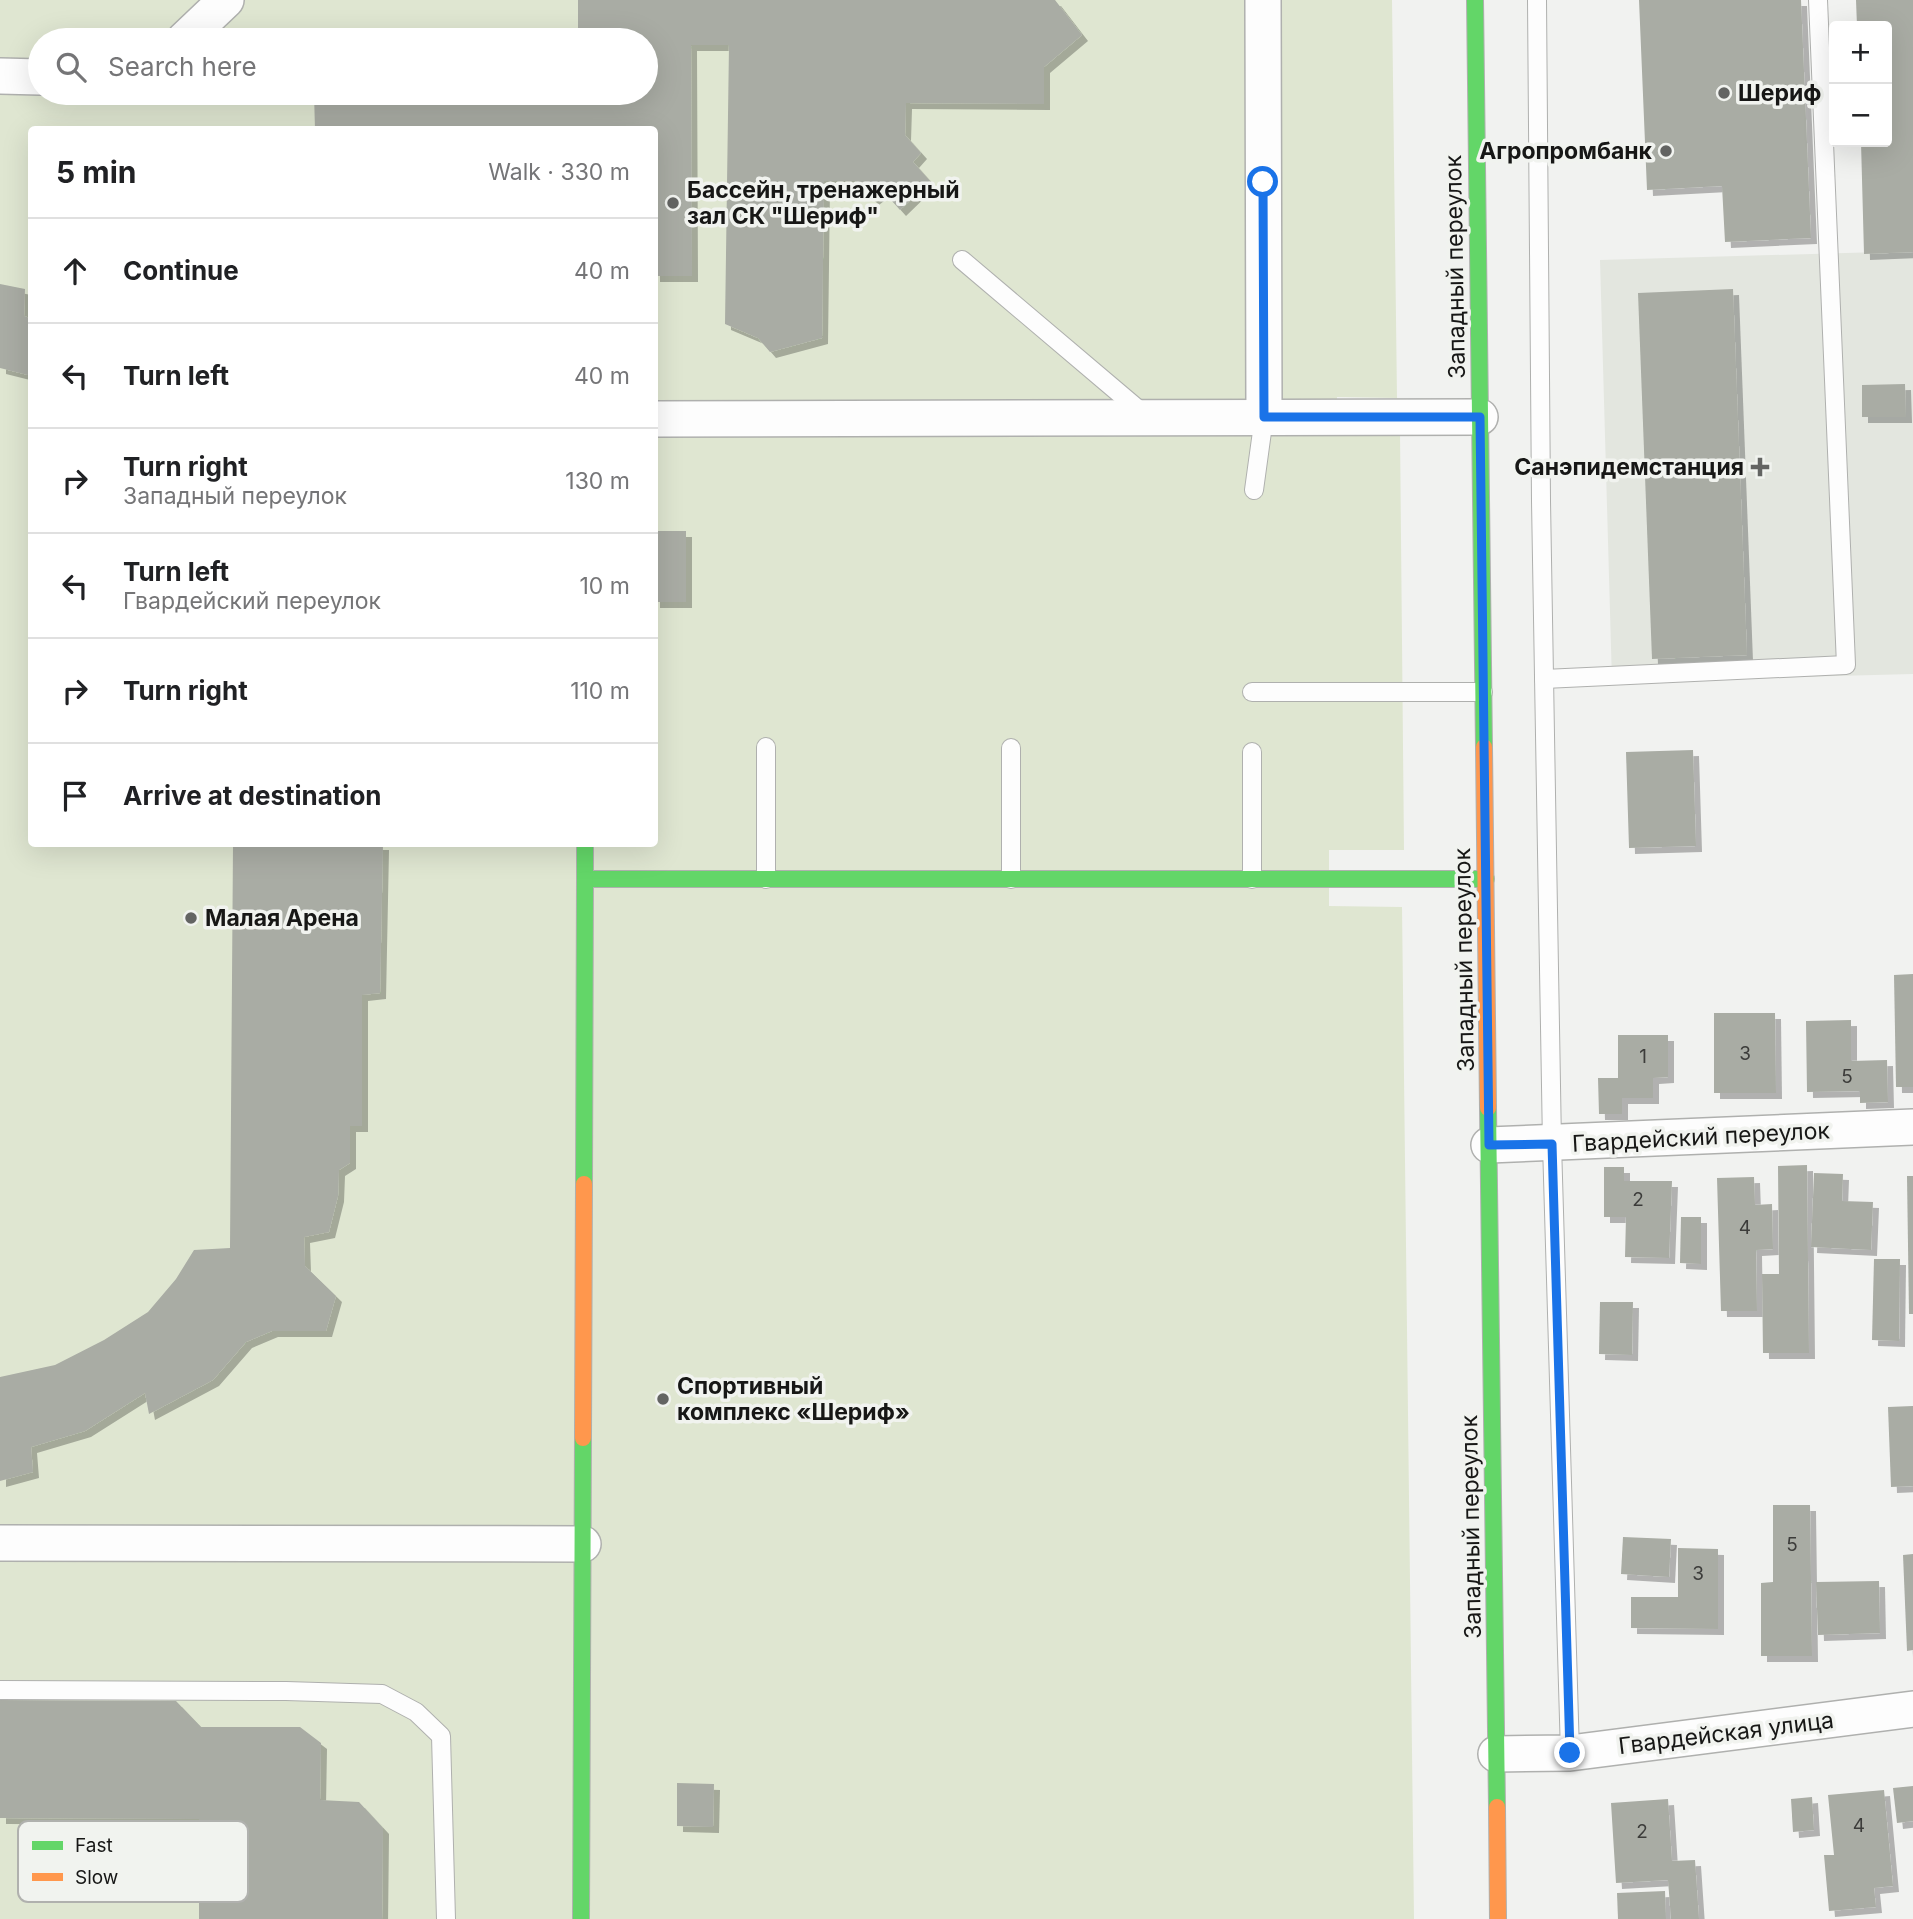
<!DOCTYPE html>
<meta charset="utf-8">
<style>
body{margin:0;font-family:Inter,sans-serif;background:#f6f6f6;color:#202124}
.controls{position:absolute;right:21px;top:21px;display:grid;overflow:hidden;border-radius:7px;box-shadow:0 7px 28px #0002}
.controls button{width:63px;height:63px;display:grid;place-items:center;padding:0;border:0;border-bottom:2px solid #e0e0e0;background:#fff;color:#202124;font:35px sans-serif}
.stop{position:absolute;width:21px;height:21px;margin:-16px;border:5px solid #1a73e8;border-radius:50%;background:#fff}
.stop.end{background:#1a73e8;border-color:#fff;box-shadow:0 2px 7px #0008}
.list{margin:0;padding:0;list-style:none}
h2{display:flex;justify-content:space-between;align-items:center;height:91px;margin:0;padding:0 28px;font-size:30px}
h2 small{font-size:23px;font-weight:400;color:#757577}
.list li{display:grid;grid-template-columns:46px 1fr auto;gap:21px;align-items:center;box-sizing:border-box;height:105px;padding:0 28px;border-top:2px solid #e0e0e0}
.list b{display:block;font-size:26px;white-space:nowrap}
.list p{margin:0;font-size:23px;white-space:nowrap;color:#757577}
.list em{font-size:23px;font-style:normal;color:#757577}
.icon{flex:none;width:38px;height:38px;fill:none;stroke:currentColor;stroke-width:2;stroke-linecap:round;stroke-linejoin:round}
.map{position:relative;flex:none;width:1913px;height:1919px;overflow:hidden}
.search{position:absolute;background:#fff;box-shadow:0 7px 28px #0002;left:28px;top:28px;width:630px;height:77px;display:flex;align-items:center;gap:18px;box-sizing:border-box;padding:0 24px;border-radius:38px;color:#757577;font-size:26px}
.panel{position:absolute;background:#fff;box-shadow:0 7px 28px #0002;left:28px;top:126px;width:630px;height:721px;border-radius:7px}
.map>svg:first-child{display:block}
.built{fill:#e3e6df}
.green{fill:#dfe6d1;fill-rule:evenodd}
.building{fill:#a9aca4;filter:url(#shadow)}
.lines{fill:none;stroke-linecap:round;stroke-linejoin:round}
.lane-casing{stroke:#afb0ae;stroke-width:20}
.street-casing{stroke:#afb0ae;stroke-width:38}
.fast-casing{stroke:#afb0ae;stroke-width:18}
.slow-casing{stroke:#afb0ae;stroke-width:18}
.lane{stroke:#fdfdfd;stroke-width:18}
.street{stroke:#fdfdfd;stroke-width:35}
.fast{stroke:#63d668;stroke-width:16}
.slow{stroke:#ff974d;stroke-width:16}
.route{stroke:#1a73e8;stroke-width:9}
.poi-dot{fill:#636462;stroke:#f1f3ef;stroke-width:2.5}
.labels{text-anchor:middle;stroke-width:7;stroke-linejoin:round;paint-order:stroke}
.number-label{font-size:19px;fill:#3c3c3a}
.poi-label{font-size:23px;font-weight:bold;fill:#171716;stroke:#f1f3ef;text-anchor:start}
.street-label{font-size:23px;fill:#171716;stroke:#f1f3ef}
.key{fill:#f1f3ef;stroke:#b0b1ae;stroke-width:2}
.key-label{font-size:19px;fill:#171716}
</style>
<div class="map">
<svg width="1913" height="1919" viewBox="0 0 1913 1919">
<defs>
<filter id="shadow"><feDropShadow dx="6" dy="6" stdDeviation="0" flood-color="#0004"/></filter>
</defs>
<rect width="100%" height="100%" fill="#f1f2f0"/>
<polygon class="built" points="1913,251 1913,674 1612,682 1600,260"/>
<path class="green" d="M0,0H1392L1397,398L1337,397L1336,432H1400L1404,850H1329V906L1402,907L1414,1919H0ZM40,40H646V93H40ZM32,130H654V844H32Z"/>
<g class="building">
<polygon points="578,0 1055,0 1082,35 1044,67 1044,104 906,103 905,135 921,153 913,162 930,181 900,210 883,191 873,199 855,181 824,181 822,338 770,352 758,338 725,324 729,45 691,45 692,276 654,276 654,130 315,130 314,93 646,93 646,40 578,40"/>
<polygon points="1639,0 1801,0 1811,238 1725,242 1722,186 1647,190"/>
<polygon points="1856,0 1913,0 1913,252 1864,254 1861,142 1887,142 1887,26 1857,26"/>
<polygon points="0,284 25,289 24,316 32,319 32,376 0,368"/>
<polygon points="1733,289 1747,655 1652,659 1638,293"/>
<polygon points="1905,384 1906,417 1862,417 1862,385"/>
<rect x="654" y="531" width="32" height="71"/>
<polygon points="1693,750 1696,846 1629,848 1626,752"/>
<polygon points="233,844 383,844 380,993 362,995 362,1126 350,1126 350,1163 339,1170 338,1196 329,1232 304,1237 305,1266 336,1296 326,1331 272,1331 246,1342 213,1380 149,1414 145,1393 85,1431 31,1447 33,1472 0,1481 0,1377 55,1365 104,1340 148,1312 176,1279 194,1250 230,1248"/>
<polygon points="1913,974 1913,1087 1896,1087 1894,975"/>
<polygon points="1714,1013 1775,1013 1776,1093 1714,1093"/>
<polygon points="1851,1020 1851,1061 1887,1060 1888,1102 1860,1103 1860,1091 1807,1092 1806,1021"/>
<polygon points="1618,1035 1668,1035 1668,1077 1653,1078 1653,1098 1622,1098 1622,1114 1599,1114 1598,1078 1618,1078"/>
<polygon points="1807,1165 1809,1353 1763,1353 1762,1274 1779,1274 1778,1166"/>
<polygon points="1604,1167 1624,1167 1624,1181 1672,1181 1669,1258 1625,1257 1626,1217 1604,1217"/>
<polygon points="1814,1173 1843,1174 1842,1201 1873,1202 1871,1250 1811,1247"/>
<polygon points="1907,1176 1913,1176 1913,1314 1909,1314"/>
<polygon points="1754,1177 1755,1205 1772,1204 1773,1249 1756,1250 1757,1311 1721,1311 1717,1178"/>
<polygon points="1681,1217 1701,1217 1701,1264 1680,1263"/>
<polygon points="1874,1259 1900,1259 1899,1341 1872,1340"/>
<polygon points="1600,1302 1633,1302 1632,1355 1599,1354"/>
<polygon points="1913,1406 1913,1486 1891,1487 1888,1407"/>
<polygon points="1773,1505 1810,1505 1812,1656 1761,1656 1761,1583 1773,1582"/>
<polygon points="1623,1537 1671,1539 1669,1577 1621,1574"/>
<polygon points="1678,1548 1718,1549 1718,1629 1631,1628 1631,1597 1678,1597"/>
<polygon points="1913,1554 1913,1650 1907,1651 1903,1555"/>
<polygon points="1879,1581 1880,1633 1818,1635 1816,1582"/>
<polygon points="0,1700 176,1701 201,1727 300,1727 321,1743 320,1800 359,1802 383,1828 382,1919 199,1919 199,1819 0,1818"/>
<polygon points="677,1783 714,1784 713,1827 677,1826"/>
<polygon points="1913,1786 1913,1821 1897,1823 1893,1788"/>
<polygon points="1884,1790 1893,1886 1874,1888 1876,1907 1829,1911 1824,1855 1834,1855 1828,1795"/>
<polygon points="1812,1797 1814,1830 1793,1832 1791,1799"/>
<polygon points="1668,1799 1672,1861 1695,1860 1699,1919 1671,1919 1668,1880 1616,1883 1611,1803"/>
<polygon points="1665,1891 1666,1919 1618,1919 1617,1893"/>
</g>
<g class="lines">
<g class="lane-casing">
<g id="lane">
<polyline points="1537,0 1541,501 1552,1144 1570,1753"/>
<polyline points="962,260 1145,415"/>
<polyline points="1254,490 1264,417"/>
<polyline points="1544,679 1846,665 1818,0"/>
<polyline points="1252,692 1483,692"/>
<polyline points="766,747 766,879"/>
<polyline points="1011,748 1011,879"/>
<polyline points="1252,879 1252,752"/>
<polyline points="0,1690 286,1691 382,1694 416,1712 441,1736 446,1919"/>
</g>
</g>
<g class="street-casing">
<g id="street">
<polyline points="1263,0 1264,417"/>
<polyline points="184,40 226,0"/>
<polyline points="0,76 40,77"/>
<polyline points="654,419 1480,417"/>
<polyline points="1489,1145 1913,1127"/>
<polyline points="0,1543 583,1544"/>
<polyline points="1496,1754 1570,1753 1913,1709"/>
</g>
</g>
<g class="fast-casing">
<g id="fast">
<polyline points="1475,0 1484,747"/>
<polyline points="585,844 585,879 1486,879"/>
<polyline points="1488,1108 1497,1807"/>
<polyline points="584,1184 585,879"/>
<polyline points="581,1919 583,1438"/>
</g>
</g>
<g class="slow-casing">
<g id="slow">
<polyline points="1484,747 1488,1108"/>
<polyline points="583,1438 584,1184"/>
<polyline points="1497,1807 1498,1919"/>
</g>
</g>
<use href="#lane" class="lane"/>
<use href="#street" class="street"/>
<use href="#fast" class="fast"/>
<use href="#slow" class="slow"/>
</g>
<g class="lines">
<polyline class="route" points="1263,182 1264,417 1480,417 1489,1145 1552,1144 1570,1753"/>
</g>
<g class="poi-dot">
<circle cx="1724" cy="93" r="7"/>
<circle cx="1666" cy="151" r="7"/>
<circle cx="673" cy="203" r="7"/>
<path d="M1756.5 456.5h7v7h7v7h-7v7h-7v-7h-7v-7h7z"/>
<circle cx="191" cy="918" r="7"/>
<circle cx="663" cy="1399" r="7"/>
</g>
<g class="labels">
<g class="number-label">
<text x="1745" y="1060">3</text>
<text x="1643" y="1063">1</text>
<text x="1847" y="1083">5</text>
<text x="1638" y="1206">2</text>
<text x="1745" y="1234">4</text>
<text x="1792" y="1551">5</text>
<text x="1698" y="1580">3</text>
<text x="1859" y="1832">4</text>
<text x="1642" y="1838">2</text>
</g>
<g class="poi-label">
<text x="1738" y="101">Шериф</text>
<text x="1652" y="159" text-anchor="end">Агропромбанк</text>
<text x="687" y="198">Бассейн, тренажерный<tspan x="687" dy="26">зал СК "Шериф"</tspan></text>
<text x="1744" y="475" text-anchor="end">Санэпидемстанция</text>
<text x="205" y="926">Малая Арена</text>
<text x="677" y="1394">Спортивный<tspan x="677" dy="26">комплекс «Шериф»</tspan></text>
</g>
<g class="street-label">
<text transform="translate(1455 267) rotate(-91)" y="8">Западный переулок</text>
<text transform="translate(1464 960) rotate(-91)" y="8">Западный переулок</text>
<text transform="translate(1701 1137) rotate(-3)" y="8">Гвардейский переулок</text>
<text transform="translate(1471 1527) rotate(-91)" y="8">Западный переулок</text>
<text transform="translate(1726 1733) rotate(-7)" y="8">Гвардейская улица</text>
</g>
</g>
<rect x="18" y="1821" width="230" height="81" rx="10" class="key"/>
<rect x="32" y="1841" width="31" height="9" fill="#63d668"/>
<rect x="32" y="1873" width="31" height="8" fill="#ff974d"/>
<g class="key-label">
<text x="75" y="1852">Fast</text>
<text x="75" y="1884">Slow</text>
</g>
</svg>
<div class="controls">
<button>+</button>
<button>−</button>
</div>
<div class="stop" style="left:1263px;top:182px"></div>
<div class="stop end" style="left:1570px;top:1753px"></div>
<div class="search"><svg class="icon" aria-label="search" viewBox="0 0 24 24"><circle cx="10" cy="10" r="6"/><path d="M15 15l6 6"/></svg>Search here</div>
<section class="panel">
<h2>5 min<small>Walk · 330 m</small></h2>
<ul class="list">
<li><svg class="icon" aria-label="ahead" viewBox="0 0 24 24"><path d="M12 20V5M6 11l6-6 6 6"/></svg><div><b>Continue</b></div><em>40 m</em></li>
<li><svg class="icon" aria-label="left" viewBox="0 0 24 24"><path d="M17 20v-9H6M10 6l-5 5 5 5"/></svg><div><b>Turn left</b></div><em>40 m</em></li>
<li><svg class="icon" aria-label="right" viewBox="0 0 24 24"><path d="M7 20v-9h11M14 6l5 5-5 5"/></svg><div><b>Turn right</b><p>Западный переулок</p></div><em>130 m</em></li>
<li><svg class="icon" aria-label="left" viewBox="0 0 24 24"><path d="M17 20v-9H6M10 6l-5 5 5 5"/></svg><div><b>Turn left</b><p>Гвардейский переулок</p></div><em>10 m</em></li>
<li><svg class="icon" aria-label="right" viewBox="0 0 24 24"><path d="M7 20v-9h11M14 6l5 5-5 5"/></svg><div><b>Turn right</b></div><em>110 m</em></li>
<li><svg class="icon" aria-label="arrive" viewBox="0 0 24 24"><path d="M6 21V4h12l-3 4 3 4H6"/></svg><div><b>Arrive at destination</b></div></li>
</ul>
</section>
</div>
